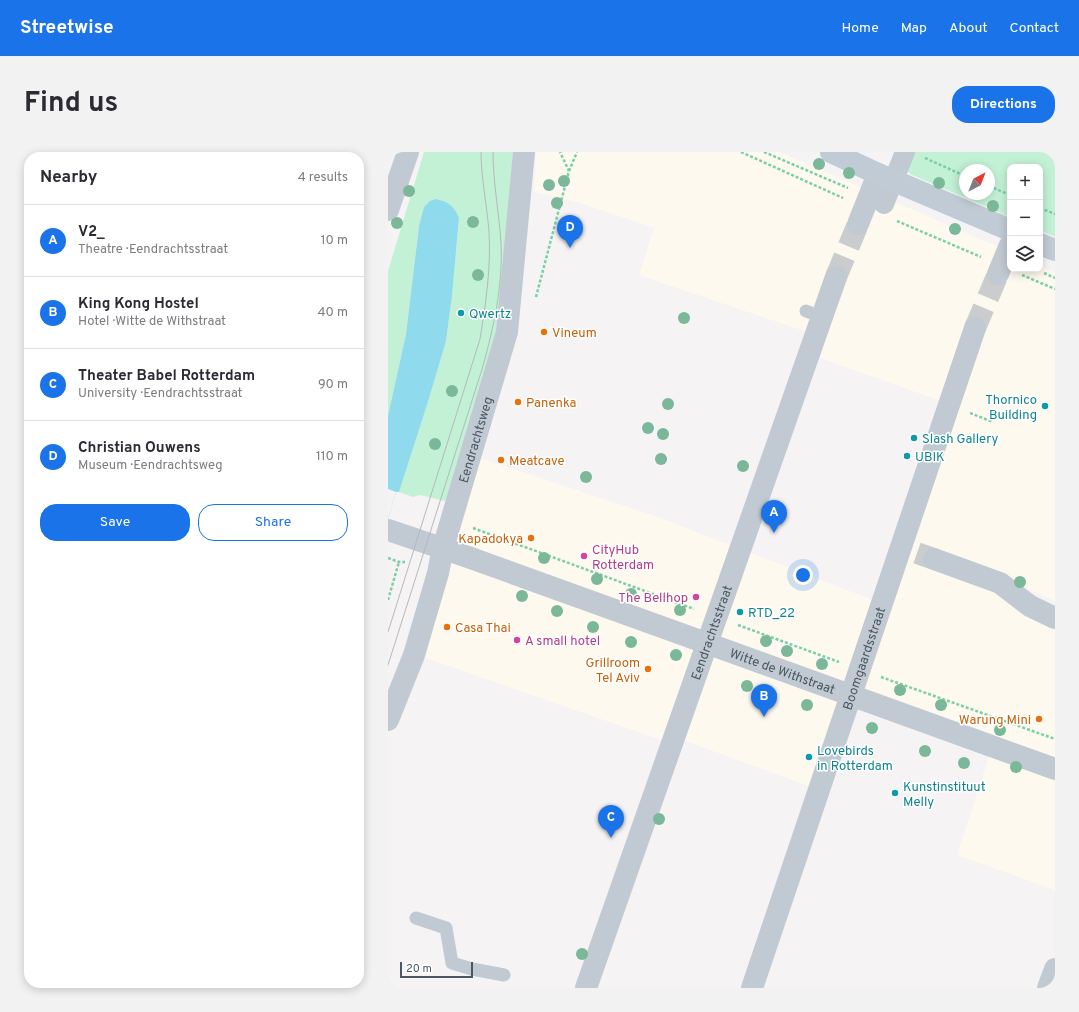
<!DOCTYPE html>
<meta charset="utf-8">
<style>
body{margin:0;font-family:Overpass,sans-serif;background:#f2f2f3;color:#2b2b33}
.controls{position:absolute;right:12px;top:12px;display:grid;overflow:hidden;border-radius:8px;box-shadow:0 2px 10px #0003}
.controls button{width:36px;height:36px;display:grid;place-items:center;padding:0;border:0;border-bottom:1px solid #e1e1e2;background:#fff;color:#2b2b33;font:20px sans-serif}
.compass{position:absolute;left:571px;top:12px;width:36px;height:36px;border-radius:50%;background:#fff;box-shadow:0 2px 10px #0003;rotate:42deg}
.scale{position:absolute;left:12px;bottom:10px;width:73px;box-sizing:border-box;padding-left:4px;border:2px solid #4a5661;border-top:0;font-size:11px;line-height:14px;white-space:nowrap;color:#4a5661;-webkit-text-stroke:3px #fff;paint-order:stroke}
.you{position:absolute;left:415px;top:423px;width:14px;height:14px;margin:-10px;border:3px solid #fff;border-radius:50%;background:#1a73e8;box-shadow:0 0 0 6px #1a73e833}
.badge{display:grid;place-items:center;width:26px;height:26px;border-radius:50%;background:#1a73e8;color:#fff;font-size:13px;font-weight:700}
.pin{position:absolute;translate:-50% -33px;filter:drop-shadow(0 1px 2px #0008)}
.pin::after{content:'';position:absolute;top:21px;width:14px;height:12px;background:inherit;clip-path:polygon(0 0,100% 0,50% 100%)}
.list{margin:0;padding:0;list-style:none}
h2{display:flex;justify-content:space-between;align-items:center;height:52px;margin:0;padding:0 16px;font-size:17px}
h2 small{font-size:13px;font-weight:400;color:#7c7c81}
.list li{display:grid;grid-template-columns:26px 1fr auto;gap:12px;align-items:center;box-sizing:border-box;height:72px;padding:0 16px;border-top:1px solid #e1e1e2}
.list b{display:block;font-size:15px;white-space:nowrap}
.list p{margin:0;font-size:13px;white-space:nowrap;color:#7c7c81}
.list em{font-size:13px;font-style:normal;color:#7c7c81}
.actions{display:flex;gap:8px;padding:12px 16px}
.actions a{flex:1;padding:9px 0;border:1px solid #1a73e8;border-radius:16px;text-align:center;font-size:14px;color:#1a73e8}
.actions .main{background:#1a73e8;color:#fff}
.icon{flex:none;width:22px;height:22px;fill:none;stroke:currentColor;stroke-width:2;stroke-linecap:round;stroke-linejoin:round}
.map{position:relative;flex:none;width:667px;height:836px;overflow:hidden;border-radius:16px}
header{display:flex;align-items:center;gap:24px;box-sizing:border-box;height:56px;padding:0 20px;background:#1a73e8;color:#fff}
header strong{font-size:19px}
nav{display:flex;gap:22px;margin-inline-start:auto;font-size:14px}
.intro{display:flex;align-items:center;justify-content:space-between;box-sizing:border-box;height:96px;padding:0 24px}
h1{margin:0;font-size:28px}
.button{padding:10px 18px;border-radius:16px;background:#1a73e8;color:#fff;font-size:14px;font-weight:700}
main{display:flex;gap:24px;padding:0 24px}
aside{flex:1;background:#fff;border-radius:16px;box-shadow:0 2px 10px #0003}
.map>svg:first-child{display:block}
.commercial{fill:#fdf9ef}
.green{fill:#c3f1d5;fill-rule:evenodd}
.water{fill:#90daee}
.pier{fill:#f5f3f3}
.lines{fill:none;stroke-linecap:round;stroke-linejoin:round}
.minor-tunnel{stroke:#caccce;stroke-width:22;stroke-dasharray:22 11;stroke-linecap:butt}
.path{stroke:#7ad0a6;stroke-width:2.5;stroke-dasharray:3 2;stroke-linecap:butt}
.service{stroke:#c1cad2;stroke-width:13}
.pedestrian{stroke:#c1cad2;stroke-width:20}
.minor{stroke:#c1cad2;stroke-width:22}
.secondary{stroke:#c1cbd6;stroke-width:22}
.tram{stroke:#b5b8bd;stroke-width:1}
.tree{fill:#7bb799}
.culture-dot{fill:#0f9aa8;stroke:#fff;stroke-width:1.5}
.food-dot{fill:#e8710a;stroke:#fff;stroke-width:1.5}
.hotel-dot{fill:#d1479c;stroke:#fff;stroke-width:1.5}
.labels{text-anchor:middle;stroke-width:3;stroke-linejoin:round;paint-order:stroke}
.culture-label{font-size:13px;fill:#0d838f;stroke:#fff;text-anchor:start}
.food-label{font-size:13px;fill:#c56008;stroke:#fff;text-anchor:start}
.street-label{font-size:13px;fill:#4a5661;stroke:#fff}
.hotel-label{font-size:13px;fill:#b23c85;stroke:#fff;text-anchor:start}
</style>
<header>
<strong>Streetwise</strong>
<nav><a>Home</a><a>Map</a><a>About</a><a>Contact</a></nav>
</header>
<div class="intro"><h1>Find us</h1><a class="button">Directions</a></div>
<main>
<aside>
<h2>Nearby<small>4 results</small></h2>
<ul class="list">
<li><span class="badge">A</span><div><b>V2_</b><p>Theatre · Eendrachtsstraat</p></div><em>10 m</em></li>
<li><span class="badge">B</span><div><b>King Kong Hostel</b><p>Hotel · Witte de Withstraat</p></div><em>40 m</em></li>
<li><span class="badge">C</span><div><b>Theater Babel Rotterdam</b><p>University · Eendrachtsstraat</p></div><em>90 m</em></li>
<li><span class="badge">D</span><div><b>Christian Ouwens</b><p>Museum · Eendrachtsweg</p></div><em>110 m</em></li>
</ul>
<div class="actions"><a class="main">Save</a><a>Share</a></div>
</aside>
<div class="map">
<svg width="667" height="836" viewBox="0 0 667 836">
<rect width="100%" height="100%" fill="#f5f3f3"/>
<polygon class="commercial" points="148,0 392,0 613,96 622,117 652,117 652,114 667,121 667,449 572,407 608,437 667,475 667,738 569,703 608,583 473,535 423,635 295,588 276,589 32,504 89,305 270,365 485,448 570,255 432,206 438,182 413,178 251,123 266,76 189,50 146,40"/>
<g class="green">
<polygon points="36,0 125,0 112,171 61,344 57,349 32,343 25,345 11,340 40,250 58,189 64,144 71,66 31,74 18,182 0,264 0,119"/>
<path d="M526,0H667V85L652,78V15H622V65L522,22L518,17ZM577,18H601V42H577Z"/>
</g>
<path class="water" d="M48,47C61,50 66,54 71,66L64,144L58,189L40,250L11,340H8L0,367V264L18,182L31,74L36,55L42,49Z"/>
<polygon class="pier" points="0,337 8,340 0,367"/>
<g class="lines">
<g class="minor-tunnel">
<polyline points="448,125 470,72"/>
<polyline points="587,176 610,122"/>
<polyline points="529,401 546,407"/>
</g>
<g class="path">
<polyline points="353,0 455,46"/>
<polyline points="376,0 460,36"/>
<polyline points="537,6 577,24"/>
<polyline points="181,19 189,0"/>
<polyline points="601,34 622,43"/>
<polyline points="652,56 667,62"/>
<polyline points="509,69 593,105"/>
<polyline points="656,121 667,126"/>
<polyline points="634,123 667,137"/>
<polyline points="148,145 181,19 172,0"/>
<polyline points="582,261 605,270"/>
<polyline points="85,376 306,457"/>
<polyline points="0,406 11,410 17,410"/>
<polyline points="0,448 11,410"/>
<polyline points="350,473 451,510"/>
<polyline points="493,525 667,587"/>
</g>
<g class="service">
<polyline points="418,159 434,165"/>
<polyline points="28,766 58,776 64,811 84,817 116,823"/>
</g>
<polyline class="pedestrian" points="496,52 517,0"/>
<g class="minor">
<polyline points="0,58 20,0"/>
<polyline points="470,72 490,22"/>
<polyline points="610,122 622,93"/>
<path id="s1" d="M0,378L80,405L667,617"/>
<polyline points="546,407 612,431 642,454 667,466"/>
<path id="s2" d="M0,568L26,503L50,421L55,396L119,180L136,0"/>
<path id="s3" d="M198,836L448,125"/>
<path id="s4" d="M364,836L587,176"/>
<polyline points="660,836 667,817"/>
</g>
<g class="secondary">
<polyline points="443,0 490,22 622,78"/>
<polyline points="652,92 667,98"/>
</g>
<g class="tram">
<path d="M0,480L92,187C98,151 103,115 101,80C99,53 93,26 93,0"/>
<path d="M0,513L95,214C106,174 115,133 113,91C111,61 105,30 105,0"/>
</g>
</g>
<g class="tree">
<circle cx="431" cy="12" r="6"/>
<circle cx="461" cy="21" r="6"/>
<circle cx="176" cy="29" r="6"/>
<circle cx="551" cy="31" r="6"/>
<circle cx="161" cy="33" r="6"/>
<circle cx="21" cy="39" r="6"/>
<circle cx="169" cy="51" r="6"/>
<circle cx="605" cy="54" r="6"/>
<circle cx="85" cy="70" r="6"/>
<circle cx="9" cy="71" r="6"/>
<circle cx="567" cy="77" r="6"/>
<circle cx="90" cy="123" r="6"/>
<circle cx="296" cy="166" r="6"/>
<circle cx="64" cy="239" r="6"/>
<circle cx="280" cy="252" r="6"/>
<circle cx="260" cy="276" r="6"/>
<circle cx="275" cy="282" r="6"/>
<circle cx="47" cy="292" r="6"/>
<circle cx="273" cy="307" r="6"/>
<circle cx="355" cy="314" r="6"/>
<circle cx="198" cy="325" r="6"/>
<circle cx="156" cy="406" r="6"/>
<circle cx="209" cy="427" r="6"/>
<circle cx="632" cy="430" r="6"/>
<circle cx="243" cy="442" r="6"/>
<circle cx="134" cy="444" r="6"/>
<circle cx="292" cy="458" r="6"/>
<circle cx="169" cy="459" r="6"/>
<circle cx="205" cy="475" r="6"/>
<circle cx="378" cy="489" r="6"/>
<circle cx="243" cy="490" r="6"/>
<circle cx="399" cy="499" r="6"/>
<circle cx="288" cy="503" r="6"/>
<circle cx="434" cy="512" r="6"/>
<circle cx="359" cy="534" r="6"/>
<circle cx="512" cy="538" r="6"/>
<circle cx="383" cy="543" r="6"/>
<circle cx="419" cy="553" r="6"/>
<circle cx="553" cy="553" r="6"/>
<circle cx="484" cy="576" r="6"/>
<circle cx="612" cy="578" r="6"/>
<circle cx="537" cy="599" r="6"/>
<circle cx="576" cy="611" r="6"/>
<circle cx="628" cy="615" r="6"/>
<circle cx="271" cy="667" r="6"/>
<circle cx="194" cy="802" r="6"/>
</g>
<g class="culture-dot">
<circle cx="73" cy="161" r="4"/>
<circle cx="657" cy="254" r="4"/>
<circle cx="526" cy="286" r="4"/>
<circle cx="519" cy="304" r="4"/>
<circle cx="352" cy="460" r="4"/>
<circle cx="421" cy="605" r="4"/>
<circle cx="507" cy="641" r="4"/>
</g>
<g class="food-dot">
<circle cx="156" cy="180" r="4"/>
<circle cx="130" cy="250" r="4"/>
<circle cx="113" cy="308" r="4"/>
<circle cx="143" cy="386" r="4"/>
<circle cx="59" cy="475" r="4"/>
<circle cx="260" cy="517" r="4"/>
<circle cx="651" cy="567" r="4"/>
</g>
<g class="hotel-dot">
<circle cx="196" cy="404" r="4"/>
<circle cx="308" cy="445" r="4"/>
<circle cx="129" cy="488" r="4"/>
</g>
<g class="labels">
<g class="culture-label">
<text x="81" y="166">Qwertz</text>
<text x="649" y="252" text-anchor="end">Thornico<tspan x="649" dy="15">Building</tspan></text>
<text x="534" y="291">Slash Gallery</text>
<text x="527" y="309">UBIK</text>
<text x="360" y="465">RTD_22</text>
<text x="429" y="603">Lovebirds<tspan x="429" dy="15">in Rotterdam</tspan></text>
<text x="515" y="639">Kunstinstituut<tspan x="515" dy="15">Melly</tspan></text>
</g>
<g class="food-label">
<text x="164" y="185">Vineum</text>
<text x="138" y="255">Panenka</text>
<text x="121" y="313">Meatcave</text>
<text x="135" y="391" text-anchor="end">Kapadokya</text>
<text x="67" y="480">Casa Thai</text>
<text x="252" y="515" text-anchor="end">Grillroom<tspan x="252" dy="15">Tel Aviv</tspan></text>
<text x="643" y="572" text-anchor="end">Warung Mini</text>
</g>
<g class="street-label">
<text dy="5" stroke="none"><textPath href="#s2" startOffset="294">Eendrachtsweg</textPath></text>
<text dy="5" stroke="none"><textPath href="#s3" startOffset="377">Eendrachtsstraat</textPath></text>
<text dy="5" stroke="none"><textPath href="#s4" startOffset="348">Boomgaardsstraat</textPath></text>
<text dy="5" stroke="none"><textPath href="#s1" startOffset="419">Witte de Withstraat</textPath></text>
</g>
<g class="hotel-label">
<text x="204" y="402">CityHub<tspan x="204" dy="15">Rotterdam</tspan></text>
<text x="300" y="450" text-anchor="end">The Bellhop</text>
<text x="137" y="493">A small hotel</text>
</g>
</g>
</svg>
<div class="controls">
<button>+</button>
<button>−</button>
<button><svg class="icon" aria-label="layers" viewBox="0 0 24 24"><path d="M12 4l9 5-9 5-9-5zM3 14l9 5 9-5"/></svg></button>
</div>
<svg class="compass" viewBox="-18 -18 36 36"><path d="M0-13l5 13h-10z" fill="#e53935"/><path d="M0 13l5-13h-10z" fill="#7c7c81"/></svg>
<div class="scale">20 m</div>
<div class="you"></div>
<div class="pin badge" style="left:386px;top:381px">A</div>
<div class="pin badge" style="left:376px;top:565px">B</div>
<div class="pin badge" style="left:223px;top:686px">C</div>
<div class="pin badge" style="left:182px;top:96px">D</div>
</div>
</main>
